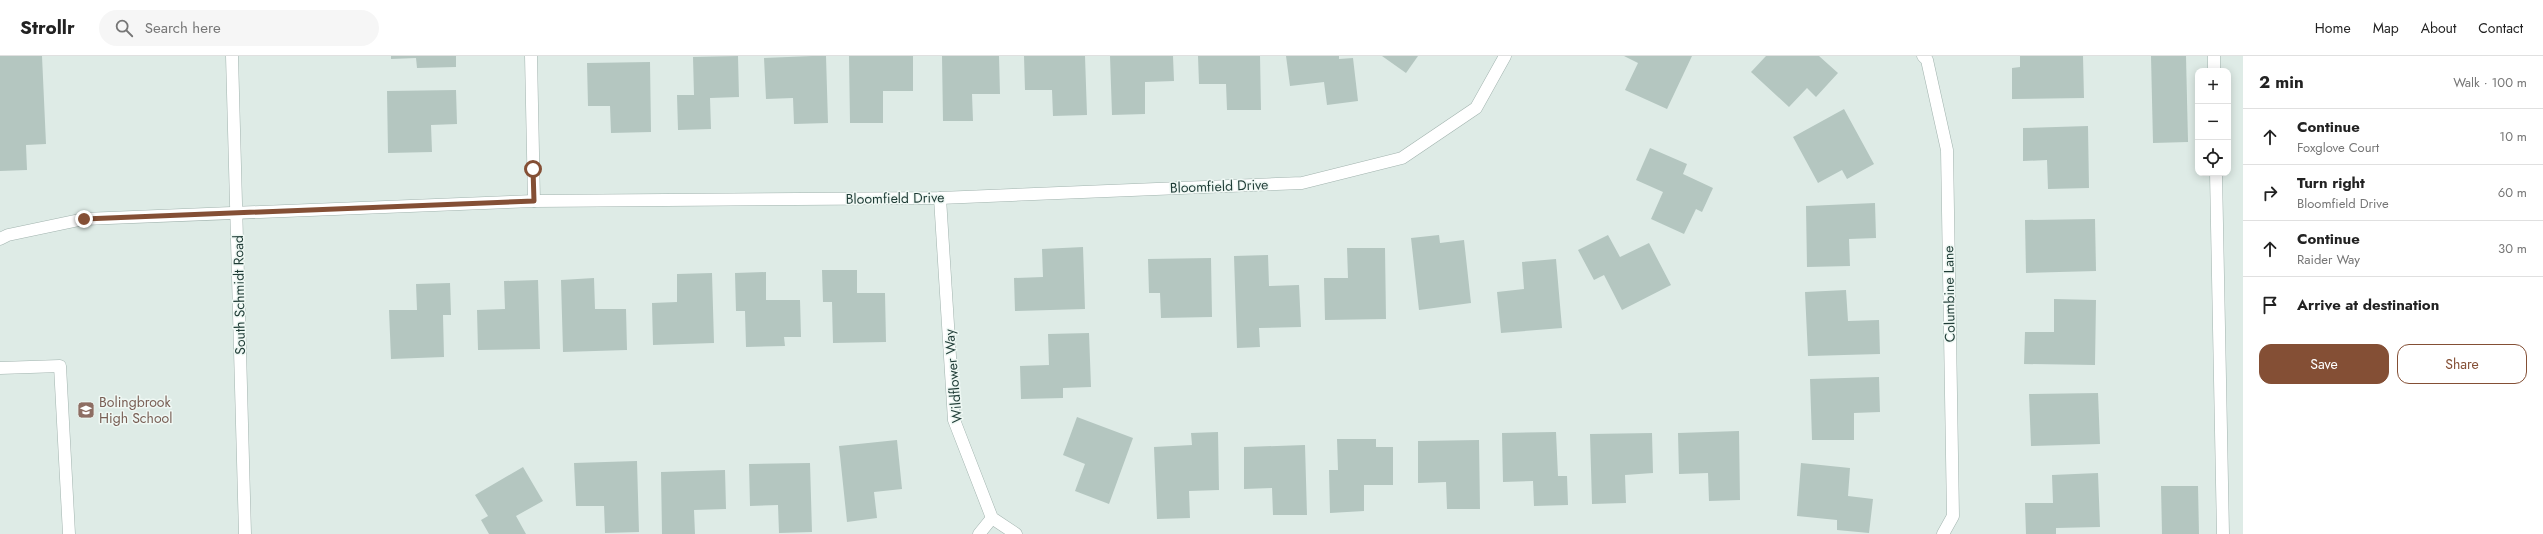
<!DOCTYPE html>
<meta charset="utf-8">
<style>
body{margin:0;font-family:Jost,sans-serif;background:#f6f6f6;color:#222}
.controls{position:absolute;right:12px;top:12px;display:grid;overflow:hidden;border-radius:8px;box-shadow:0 2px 10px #0003}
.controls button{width:36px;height:36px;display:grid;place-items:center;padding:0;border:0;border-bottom:1px solid #e0e0e0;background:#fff;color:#222;font:20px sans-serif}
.stop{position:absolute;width:12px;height:12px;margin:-9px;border:3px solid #844f35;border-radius:50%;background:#fff}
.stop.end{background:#844f35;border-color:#fff;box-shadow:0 1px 4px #0008}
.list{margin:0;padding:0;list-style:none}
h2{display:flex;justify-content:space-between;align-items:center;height:52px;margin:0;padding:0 16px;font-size:17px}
h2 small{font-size:13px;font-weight:400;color:#767676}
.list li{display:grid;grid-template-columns:26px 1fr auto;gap:12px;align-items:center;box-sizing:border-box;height:56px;padding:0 16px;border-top:1px solid #e0e0e0}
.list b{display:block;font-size:15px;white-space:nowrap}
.list p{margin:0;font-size:13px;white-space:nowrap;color:#767676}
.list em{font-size:13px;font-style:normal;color:#767676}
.actions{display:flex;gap:8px;padding:12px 16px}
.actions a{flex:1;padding:9px 0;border:1px solid #844f35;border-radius:12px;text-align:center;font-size:14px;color:#844f35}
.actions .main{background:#844f35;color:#fff}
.icon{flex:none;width:22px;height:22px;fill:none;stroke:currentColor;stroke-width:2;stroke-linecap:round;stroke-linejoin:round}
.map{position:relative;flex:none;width:2243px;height:478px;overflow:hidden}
header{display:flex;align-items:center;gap:24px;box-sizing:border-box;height:56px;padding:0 20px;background:#fff;border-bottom:1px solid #e0e0e0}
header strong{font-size:19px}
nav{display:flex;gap:22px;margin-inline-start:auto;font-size:14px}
.search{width:280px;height:36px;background:#f6f6f6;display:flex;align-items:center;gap:10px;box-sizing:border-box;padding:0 14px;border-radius:22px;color:#767676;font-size:15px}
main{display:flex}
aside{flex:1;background:#fff}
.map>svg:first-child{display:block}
.building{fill:#b4c6c0}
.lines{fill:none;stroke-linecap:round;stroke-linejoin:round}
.minor-casing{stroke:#a1b3ae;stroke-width:13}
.minor{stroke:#fff;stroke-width:12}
.route{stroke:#844f35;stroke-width:5}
.labels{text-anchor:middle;stroke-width:3;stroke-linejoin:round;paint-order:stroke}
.street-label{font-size:14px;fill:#1f3c36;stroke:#eff8f4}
.education-label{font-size:14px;fill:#785e54;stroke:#eff8f4;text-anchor:start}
</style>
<header>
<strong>Strollr</strong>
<div class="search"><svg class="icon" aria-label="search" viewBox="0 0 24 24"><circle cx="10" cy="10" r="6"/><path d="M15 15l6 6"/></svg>Search here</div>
<nav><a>Home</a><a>Map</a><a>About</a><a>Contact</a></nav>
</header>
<main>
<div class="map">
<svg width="2243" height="478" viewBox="0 0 2243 478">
<rect width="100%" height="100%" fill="#deebe6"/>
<g class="building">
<polygon points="0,0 42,0 46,88 26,89 27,114 0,115"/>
<polygon points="391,0 456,0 456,11 417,12 416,2 391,3"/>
<polygon points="738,0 739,41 710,42 711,73 678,74 677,39 694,39 693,1"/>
<polygon points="812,0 826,0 828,67 794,68 793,42 766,43 764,2"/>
<polygon points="849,0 913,0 913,35 883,35 883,67 850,67"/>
<polygon points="942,0 999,0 1000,38 972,38 973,65 943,65"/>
<polygon points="1024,0 1085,0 1087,59 1053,60 1052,34 1025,34"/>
<polygon points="1110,0 1173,0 1174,25 1145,26 1145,58 1112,59"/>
<polygon points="1198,0 1260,0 1261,54 1227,54 1226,28 1199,28"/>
<polygon points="1286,0 1339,0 1339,3 1353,2 1358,45 1327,49 1324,26 1290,30"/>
<polygon points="1382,0 1418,0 1406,17"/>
<polygon points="1624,0 1692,0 1667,53 1625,34 1638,7"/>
<polygon points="1766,0 1819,0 1838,17 1816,41 1807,32 1789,51 1751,16"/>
<polygon points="2020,0 2083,0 2084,42 2012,43 2012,12 2020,11"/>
<polygon points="2151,0 2186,0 2188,86 2153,87"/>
<polygon points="650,6 651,76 611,77 610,50 588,50 587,7"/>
<polygon points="456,34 457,68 431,69 432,96 388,97 387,35"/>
<polygon points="1844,53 1874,108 1847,123 1842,114 1818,127 1793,81"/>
<polygon points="2088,70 2089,132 2048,133 2047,104 2023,105 2023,72"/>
<polygon points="1650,92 1687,108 1683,118 1713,132 1702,156 1696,153 1684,178 1651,163 1663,136 1636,124"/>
<polygon points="1875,147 1876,182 1849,183 1850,210 1807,211 1806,150"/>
<polygon points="2095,163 2096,215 2026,217 2025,164"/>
<polygon points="1439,179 1440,187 1464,184 1471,247 1419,254 1411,182"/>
<polygon points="1608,179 1620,201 1649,187 1671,229 1622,254 1604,219 1594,224 1578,194"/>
<polygon points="1083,191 1085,253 1015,255 1014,222 1043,221 1042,193"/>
<polygon points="1347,192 1385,192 1386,263 1325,264 1324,222 1348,222"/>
<polygon points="1268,199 1269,230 1299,229 1301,271 1259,272 1260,291 1237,292 1234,200"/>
<polygon points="1211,202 1212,261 1161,262 1160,237 1149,237 1148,203"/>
<polygon points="1556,203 1562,272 1501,277 1497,236 1524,233 1522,206"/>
<polygon points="822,214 857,214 857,237 885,237 886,286 833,287 832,246 823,246"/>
<polygon points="766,216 766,244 800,244 801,281 784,281 785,290 746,291 745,255 736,255 735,217"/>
<polygon points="712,217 714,287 653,289 652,247 677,246 677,218"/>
<polygon points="594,222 595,253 626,253 627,294 563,296 561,224"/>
<polygon points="538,224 540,293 478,294 477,254 505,253 504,225"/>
<polygon points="450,227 451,259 443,259 444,301 391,303 389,254 417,254 416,228"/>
<polygon points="1846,234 1848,265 1879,264 1880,298 1808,300 1805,236"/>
<polygon points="2054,243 2096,244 2095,309 2024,308 2025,276 2054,276"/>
<polygon points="1089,277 1091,331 1063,332 1063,342 1021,343 1020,310 1049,309 1048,278"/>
<polygon points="1879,321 1880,356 1854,357 1854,384 1812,384 1810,323"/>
<polygon points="2098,337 2100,388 2031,390 2029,338"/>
<polygon points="1077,361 1133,382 1109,448 1075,435 1085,408 1063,399"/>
<polygon points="1739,375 1740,444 1709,445 1708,417 1679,418 1678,377"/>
<polygon points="1218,376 1219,434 1189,435 1190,462 1157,463 1154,391 1192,389 1191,377"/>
<polygon points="1556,376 1558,420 1567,420 1568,449 1534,450 1533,425 1503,426 1502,377"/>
<polygon points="1652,377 1653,417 1625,419 1626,447 1592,448 1590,378"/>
<polygon points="1337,383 1376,383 1376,391 1393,391 1393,429 1364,429 1364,455 1330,457 1329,414 1338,414"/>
<polygon points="897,384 902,433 874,436 877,462 847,466 839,390"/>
<polygon points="1479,384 1480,453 1447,453 1446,426 1418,427 1418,385"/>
<polygon points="1305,389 1307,459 1273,459 1272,432 1244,433 1244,391"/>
<polygon points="637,405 639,476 605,477 604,450 576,450 574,407"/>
<polygon points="810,407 812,476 779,477 778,449 750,450 749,408"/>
<polygon points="1801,407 1850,412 1848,440 1873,443 1869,477 1837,474 1837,464 1797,460"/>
<polygon points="523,411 543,445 516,460 526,478 489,478 481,464 488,460 475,439"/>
<polygon points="725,414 726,453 694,454 695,478 662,478 661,416"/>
<polygon points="2098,417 2100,471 2056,472 2056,478 2026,478 2025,447 2053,447 2052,419"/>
<polygon points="2161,430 2198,430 2199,478 2162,478"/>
</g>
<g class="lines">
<g class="minor-casing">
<g id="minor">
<polyline points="232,0 245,478"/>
<polyline points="531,0 534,145"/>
<polyline points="1923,0 1927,4 1947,94 1953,460 1943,478"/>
<polyline points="2214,0 2214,15"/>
<polyline points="2216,117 2223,478"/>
<polyline points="940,142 954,364 992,462 1016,478"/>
<polyline points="0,183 8,179 84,163 534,145 940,142 1302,127 1402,102 1476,52 1505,0"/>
<polyline points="0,312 60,310 69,478"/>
<polyline points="979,478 992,462"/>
</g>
</g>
<use href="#minor" class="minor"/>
</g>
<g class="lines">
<polyline class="route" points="84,163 534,145 533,113"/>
</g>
<defs>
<g id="school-square" transform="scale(0.9)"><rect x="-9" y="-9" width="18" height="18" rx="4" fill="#8d6e63" stroke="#eff8f4"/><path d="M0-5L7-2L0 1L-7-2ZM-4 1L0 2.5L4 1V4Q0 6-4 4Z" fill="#fff"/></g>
</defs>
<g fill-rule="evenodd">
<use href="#school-square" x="86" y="354"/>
</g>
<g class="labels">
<g class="street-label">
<text transform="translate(1219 130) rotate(-2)" y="5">Bloomfield Drive</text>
<text transform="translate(895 142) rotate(-1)" y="5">Bloomfield Drive</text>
<text transform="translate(1949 238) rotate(-91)" y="5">Columbine Lane</text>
<text transform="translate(239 239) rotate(-91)" y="5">South Schmidt Road</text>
<text transform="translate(953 320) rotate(-95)" y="5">Wildflower Way</text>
</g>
<g class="education-label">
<text x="99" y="351">Bolingbrook<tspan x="99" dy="16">High School</tspan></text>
</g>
</g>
</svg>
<div class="controls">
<button>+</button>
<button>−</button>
<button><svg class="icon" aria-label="locate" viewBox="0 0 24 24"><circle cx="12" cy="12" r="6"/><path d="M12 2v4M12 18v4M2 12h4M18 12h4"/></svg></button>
</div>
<div class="stop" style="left:533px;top:113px"></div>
<div class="stop end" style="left:84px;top:163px"></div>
</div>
<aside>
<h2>2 min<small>Walk · 100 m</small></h2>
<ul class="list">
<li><svg class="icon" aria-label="ahead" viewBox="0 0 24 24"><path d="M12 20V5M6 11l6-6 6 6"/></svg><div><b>Continue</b><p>Foxglove Court</p></div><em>10 m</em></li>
<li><svg class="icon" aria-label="right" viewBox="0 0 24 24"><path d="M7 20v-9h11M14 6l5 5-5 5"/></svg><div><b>Turn right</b><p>Bloomfield Drive</p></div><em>60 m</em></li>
<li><svg class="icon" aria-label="ahead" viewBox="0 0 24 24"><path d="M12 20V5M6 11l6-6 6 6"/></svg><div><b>Continue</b><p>Raider Way</p></div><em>30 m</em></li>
<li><svg class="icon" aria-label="arrive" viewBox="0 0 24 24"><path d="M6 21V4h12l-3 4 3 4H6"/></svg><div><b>Arrive at destination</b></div></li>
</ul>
<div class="actions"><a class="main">Save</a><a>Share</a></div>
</aside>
</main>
